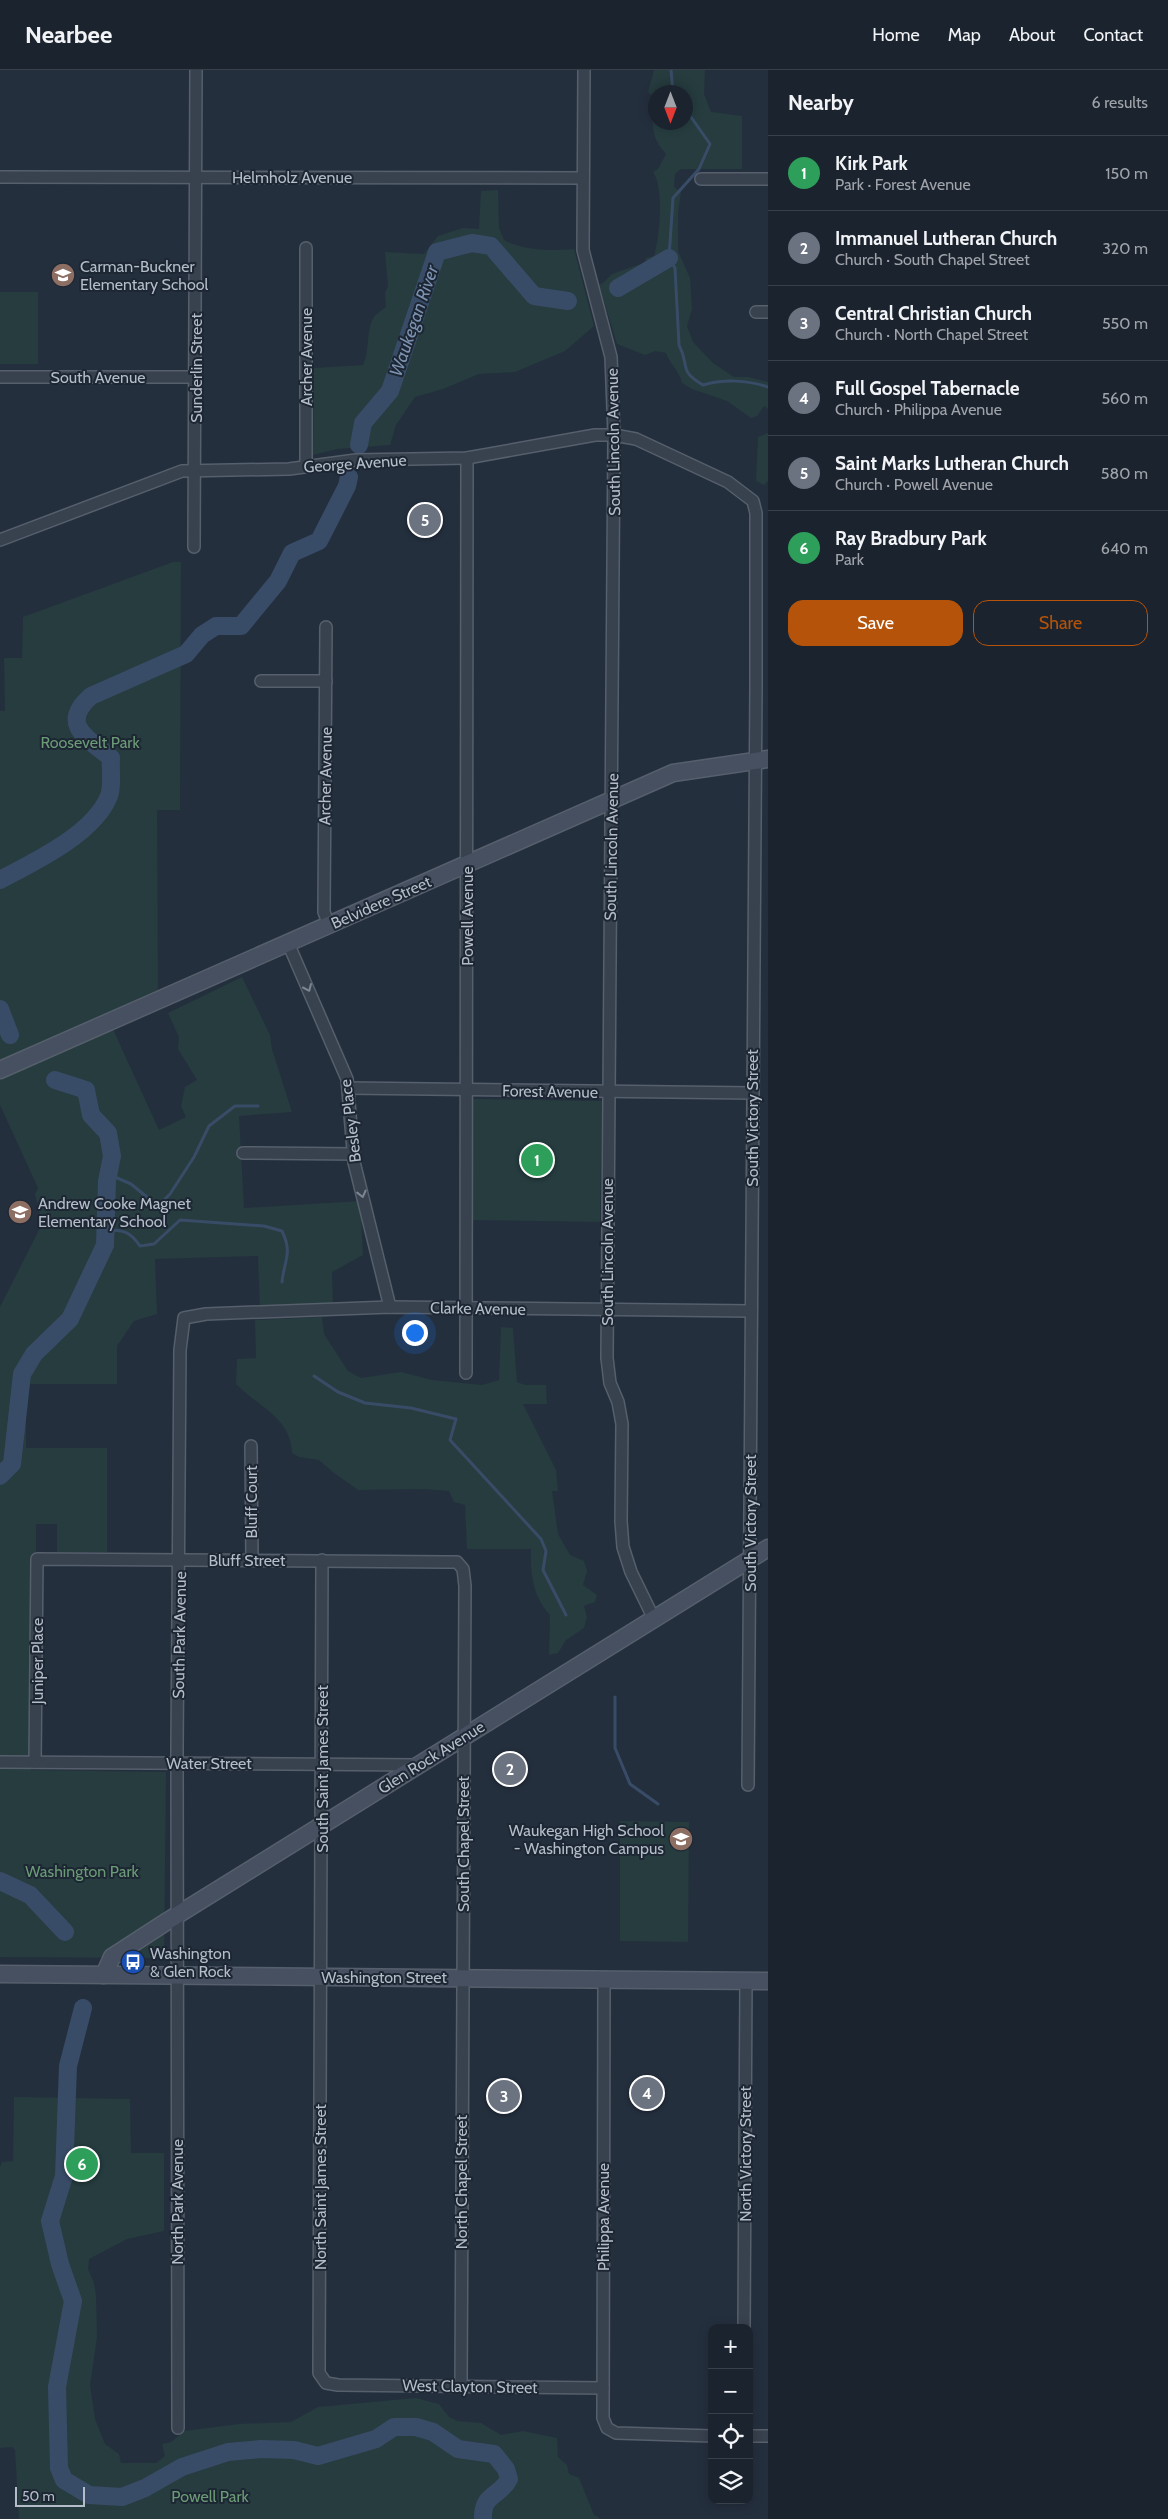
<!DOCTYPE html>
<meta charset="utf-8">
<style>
body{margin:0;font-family:Cabin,sans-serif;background:#242b36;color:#f1f3f6}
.controls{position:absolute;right:15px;bottom:15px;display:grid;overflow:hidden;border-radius:10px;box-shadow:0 2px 12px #0003}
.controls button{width:45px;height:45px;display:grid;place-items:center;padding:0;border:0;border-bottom:1px solid #39404a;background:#1b232e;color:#f1f3f6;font:25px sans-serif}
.compass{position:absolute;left:648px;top:15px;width:45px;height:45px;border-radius:50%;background:#1b232e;box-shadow:0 2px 12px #0003;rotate:180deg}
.scale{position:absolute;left:15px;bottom:12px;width:70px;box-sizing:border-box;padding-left:5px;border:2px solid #b4bcc9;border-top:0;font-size:14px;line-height:18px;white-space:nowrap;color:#b4bcc9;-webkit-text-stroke:4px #1d2633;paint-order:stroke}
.you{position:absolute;left:414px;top:1262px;width:18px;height:18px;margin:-12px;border:4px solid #fff;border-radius:50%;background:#1a73e8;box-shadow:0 0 0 8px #1a73e833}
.badge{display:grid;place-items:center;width:32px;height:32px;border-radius:50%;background:#b45309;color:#fff;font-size:16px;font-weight:700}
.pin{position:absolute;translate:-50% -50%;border:2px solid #fff;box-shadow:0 1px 5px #0006}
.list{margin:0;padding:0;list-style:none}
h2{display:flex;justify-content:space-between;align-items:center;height:65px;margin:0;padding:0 20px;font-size:21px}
h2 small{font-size:16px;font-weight:400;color:#a0a4aa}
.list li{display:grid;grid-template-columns:32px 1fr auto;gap:15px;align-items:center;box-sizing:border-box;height:75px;padding:0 20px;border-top:1px solid #39404a}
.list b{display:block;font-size:19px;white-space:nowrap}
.list p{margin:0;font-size:16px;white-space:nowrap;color:#a0a4aa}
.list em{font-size:16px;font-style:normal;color:#a0a4aa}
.actions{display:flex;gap:10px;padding:15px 20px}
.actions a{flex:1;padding:11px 0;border:1px solid #b45309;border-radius:15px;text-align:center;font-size:18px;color:#b45309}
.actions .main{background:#b45309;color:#fff}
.icon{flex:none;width:28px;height:28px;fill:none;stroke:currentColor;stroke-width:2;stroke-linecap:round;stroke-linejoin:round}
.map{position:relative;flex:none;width:768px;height:2449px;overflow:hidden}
header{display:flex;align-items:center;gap:30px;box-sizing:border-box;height:70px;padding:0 25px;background:#1b232e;border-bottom:1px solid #39404a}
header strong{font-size:24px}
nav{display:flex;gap:28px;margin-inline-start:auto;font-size:18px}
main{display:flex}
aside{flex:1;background:#1b232e}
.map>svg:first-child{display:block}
.green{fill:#263c3f}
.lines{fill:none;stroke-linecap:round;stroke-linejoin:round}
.stream{stroke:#394c67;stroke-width:3}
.river{stroke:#394c67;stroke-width:18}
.street-casing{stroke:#565f6c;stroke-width:14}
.secondary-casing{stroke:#565f6c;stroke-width:19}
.street{stroke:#38414e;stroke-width:11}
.secondary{stroke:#465061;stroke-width:16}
.oneway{stroke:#7c8592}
.labels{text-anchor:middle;stroke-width:4;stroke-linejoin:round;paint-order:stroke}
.street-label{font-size:16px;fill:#b4bcc9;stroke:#1d2633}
.poi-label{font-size:16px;fill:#b4bcc9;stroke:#1d2633;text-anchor:start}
.park-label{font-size:16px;fill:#6b9a76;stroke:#1d2633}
.water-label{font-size:18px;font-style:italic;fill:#7c92b1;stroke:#1d2633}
</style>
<header>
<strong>Nearbee</strong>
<nav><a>Home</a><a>Map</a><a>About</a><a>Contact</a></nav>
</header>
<main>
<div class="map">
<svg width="768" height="2449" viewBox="0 0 768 2449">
<rect width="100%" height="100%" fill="#242f3e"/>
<g class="green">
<path d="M654,0H705L704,24L711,42L742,46V99H681L675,104L674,117L681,122L678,143V181L690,208L692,239L687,256L693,272L713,293L734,307H748L768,312V339L764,336L757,346L751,348L727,331L692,319L682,313C680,301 670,295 666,283L655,281L645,285L617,274L599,215C605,212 607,209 611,205C614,203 640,194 645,193L646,188L654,186C660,167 664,117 653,102L658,99L666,84C653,70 651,58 654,39L656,52H686V22H656L655,29L648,22Z"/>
<path d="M498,120L499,158L504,170C524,181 552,181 574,179L594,256L565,281L515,302L479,304L443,319L415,327L396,355L390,375L337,379L313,385L314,298L363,295C370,281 366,258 374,247C377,243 382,240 386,237L385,223L388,216L385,182L424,184L438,166L463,158L479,159L481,121Z"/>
<rect x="0" y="222" width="38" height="72"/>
<polygon points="768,363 768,411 764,415 756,411 758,367"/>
<polygon points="173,492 181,492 180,740 157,740 158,920 0,990 0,641 5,641 4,588 22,588 23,547"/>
<polygon points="242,907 270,965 272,979 292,1042 239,1046 244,1138 360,1131 363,1185 332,1202 333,1238 260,1241 258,1186 155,1189 157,1244 134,1251 117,1276 117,1314 26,1314 26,1378 107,1378 107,1482 57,1482 57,1454 36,1454 36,1483 32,1495 31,1700 166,1702 164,1888 0,1887 0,1237 42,1154 35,1124 38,1118 0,1035 0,1005 111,955 159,1060 186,1047 181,1036 185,1017 197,1010 178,979 179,967 168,943"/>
<polygon points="473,1029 602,1031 600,1152 472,1150"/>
<path d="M322,1247L324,1264L348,1301L361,1308L401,1302L432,1310L482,1315L499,1310L501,1257L513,1258L517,1312L525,1315H546L547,1334H523L556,1400L558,1421H552L558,1464L570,1485L584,1491L587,1501L583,1515L597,1525L595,1532L584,1536L587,1547L584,1558L566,1570L558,1583L549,1585L550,1545C533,1527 530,1503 531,1479H467L465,1435L454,1432L449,1421L423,1419L358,1420L334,1403L319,1390L299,1387L292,1383C291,1347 257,1336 236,1314L237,1289L256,1288L255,1250Z"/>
<polygon points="620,1751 689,1752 688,1872 620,1871"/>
<polygon points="14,2027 130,2029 131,2083 164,2083 164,2161 127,2169 89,2189 88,2199 94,2213 96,2226 97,2267 90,2315 95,2349 105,2374 119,2384 121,2393 156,2393 165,2386 162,2374 171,2372 185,2361 239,2354 291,2352 318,2337 416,2328 439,2334 449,2347 457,2351 481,2353 501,2365 523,2361 557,2368 558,2387 567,2395 569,2404 579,2408 594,2445 599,2447 599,2449 19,2449 15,2380 12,2377 0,2378 0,2097 2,2092 13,2091"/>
</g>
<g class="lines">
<g class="stream">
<polyline points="671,0 673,22"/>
<path d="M686,40L710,74L699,99L673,128L669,188L675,198L679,275C691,298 677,299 703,315C723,309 748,310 768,317"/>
<polyline points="108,1104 131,1114 158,1136 170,1124 194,1087 209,1056 235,1036 258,1036"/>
<path d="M106,1160C123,1160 130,1161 140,1176L154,1174L180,1150L264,1156L282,1161C293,1184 284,1190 282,1212"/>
<polyline points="314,1306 338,1322 365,1333 411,1338 456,1349 450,1370 541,1469 546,1481 543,1500 566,1545"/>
<polyline points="615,1627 615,1678 630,1714 658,1734"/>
</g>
<g class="river">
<polyline points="618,218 669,188"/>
<polyline points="359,375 363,353 390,321 437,182 472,173 491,176 534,226 568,231"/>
<path d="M0,810C34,792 94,764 109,726C113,716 110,699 111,688C87,668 59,654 91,626L186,584L202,565L216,556H241L278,511L292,483L319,471L347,416L349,407"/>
<polyline points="0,939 10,965"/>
<polyline points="0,1406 12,1394 22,1304 34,1284 70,1249 105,1175 107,1111 112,1086 108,1063 91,1045 86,1020 55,1010"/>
<polyline points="0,1811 30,1825 65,1862"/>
<path d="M83,1938L68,1996L64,2106L50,2151L60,2194L73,2231L57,2317L59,2398L64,2410L89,2425L122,2427L145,2418L182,2397L228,2382L261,2379L294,2380L318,2386L376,2369L394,2357H416L433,2362L458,2379L494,2384L506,2399L509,2409C500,2427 482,2423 483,2449"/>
</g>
<g class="street-casing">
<g id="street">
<polyline points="584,0 583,180 611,287 614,365 607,1288 610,1313 618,1332 622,1354 621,1451 623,1477 631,1502 654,1549"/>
<polyline points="0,107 583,108"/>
<polyline points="701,109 768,109"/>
<polyline points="756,242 768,242"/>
<polyline points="0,307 196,307"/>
<polyline points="306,396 306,178"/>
<polyline points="0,470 182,401 289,399 356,390 467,388 595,365 614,365 636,369 728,412 753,431 756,443 756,618 748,1715"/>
<polyline points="194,477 196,0"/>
<polyline points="326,557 324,842 329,855"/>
<polyline points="261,611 326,611"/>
<polyline points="288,873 347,1009 354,1092 390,1237"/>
<polyline points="348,1018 752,1023"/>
<polyline points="243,1083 354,1084"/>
<polyline points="466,1303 467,388"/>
<polyline points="251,1376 252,1489"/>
<polyline points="322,1490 319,2303 326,2313 338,2315 603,2318"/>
<polyline points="0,1692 418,1695"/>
<polyline points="35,1692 37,1489 445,1492 457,1492 463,1499 465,1516 461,2316"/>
<polyline points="604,1909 603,2348 607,2358 616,2363 712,2366"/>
<polyline points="744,2258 746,1910"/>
<polyline points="178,2358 177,1679 180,1280 184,1248 206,1244 390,1237 751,1241"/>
<polyline points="749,2366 768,2366"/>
</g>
</g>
<g class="secondary-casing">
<g id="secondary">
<polyline points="0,1000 673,703 768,689"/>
<polyline points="0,1904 768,1911"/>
<polyline points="104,1905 112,1887 166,1852 768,1478"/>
</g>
</g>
<use href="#street" class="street"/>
<use href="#secondary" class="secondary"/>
</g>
<defs><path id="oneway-chevron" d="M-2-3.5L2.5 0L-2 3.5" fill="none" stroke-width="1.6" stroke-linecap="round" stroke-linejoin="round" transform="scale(1.25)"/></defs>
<g class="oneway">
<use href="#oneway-chevron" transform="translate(308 918) rotate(66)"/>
<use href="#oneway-chevron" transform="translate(362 1124) rotate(76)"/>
</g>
<defs>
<g id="school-disc" transform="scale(1.25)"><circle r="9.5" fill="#8d6e63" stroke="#1d2633"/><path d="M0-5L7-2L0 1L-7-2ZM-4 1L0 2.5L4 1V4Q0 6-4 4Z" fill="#fff"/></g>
<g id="bus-disc" transform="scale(1.25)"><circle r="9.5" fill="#1a4fb4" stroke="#1d2633"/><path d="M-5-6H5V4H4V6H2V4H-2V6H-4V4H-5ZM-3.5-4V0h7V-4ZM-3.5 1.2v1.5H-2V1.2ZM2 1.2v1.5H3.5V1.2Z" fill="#fff"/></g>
</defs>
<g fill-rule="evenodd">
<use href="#school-disc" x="63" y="205"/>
<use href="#school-disc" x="20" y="1142"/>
<use href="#school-disc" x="681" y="1769"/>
<use href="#bus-disc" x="133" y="1892"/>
</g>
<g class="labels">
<g class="street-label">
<text x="292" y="113">Helmholz Avenue</text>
<text transform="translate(306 287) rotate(-90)" y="6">Archer Avenue</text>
<text transform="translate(196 298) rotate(-90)" y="6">Sunderlin Street</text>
<text x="98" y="313">South Avenue</text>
<text transform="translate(613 372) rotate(-91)" y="6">South Lincoln Avenue</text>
<text transform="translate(355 393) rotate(-4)" y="6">George Avenue</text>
<text transform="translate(325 706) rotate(-89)" y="6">Archer Avenue</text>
<text transform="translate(611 777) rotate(-89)" y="6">South Lincoln Avenue</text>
<text transform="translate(381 832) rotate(-24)" y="6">Belvidere Street</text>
<text transform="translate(467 846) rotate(-90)" y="6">Powell Avenue</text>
<text transform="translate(550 1021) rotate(1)" y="6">Forest Avenue</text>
<text transform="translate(752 1048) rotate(-90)" y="6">South Victory Street</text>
<text transform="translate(350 1051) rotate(-97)" y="6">Besley Place</text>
<text transform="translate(607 1182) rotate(-90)" y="6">South Lincoln Avenue</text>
<text transform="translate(478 1238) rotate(1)" y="6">Clarke Avenue</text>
<text transform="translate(251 1432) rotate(-90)" y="6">Bluff Court</text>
<text transform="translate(750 1453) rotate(-90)" y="6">South Victory Street</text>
<text x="247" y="1496">Bluff Street</text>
<text transform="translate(179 1565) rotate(-89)" y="6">South Park Avenue</text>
<text transform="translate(37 1591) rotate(-90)" y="6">Juniper Place</text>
<text transform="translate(431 1687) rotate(-32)" y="6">Glen Rock Avenue</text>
<text x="209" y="1699">Water Street</text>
<text transform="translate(322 1699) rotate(-90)" y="6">South Saint James Street</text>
<text transform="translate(463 1774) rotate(-90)" y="6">South Chapel Street</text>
<text x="384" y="1913">Washington Street</text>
<text transform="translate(745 2084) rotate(-90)" y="6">North Victory Street</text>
<text transform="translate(461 2112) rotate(-90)" y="6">North Chapel Street</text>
<text transform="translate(320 2117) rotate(-90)" y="6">North Saint James Street</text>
<text transform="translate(177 2132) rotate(-90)" y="6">North Park Avenue</text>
<text transform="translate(603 2147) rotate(-90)" y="6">Philippa Avenue</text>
<text transform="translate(470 2316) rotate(1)" y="6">West Clayton Street</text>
</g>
<g class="poi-label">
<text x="80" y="202">Carman-Buckner<tspan x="80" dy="18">Elementary School</tspan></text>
<text x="38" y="1139">Andrew Cooke Magnet<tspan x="38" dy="18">Elementary School</tspan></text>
<text x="664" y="1766" text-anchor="end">Waukegan High School<tspan x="664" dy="18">- Washington Campus</tspan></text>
<text x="150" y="1889">Washington<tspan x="150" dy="18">&amp; Glen Rock</tspan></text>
</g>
<g class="park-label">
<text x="90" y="678">Roosevelt Park</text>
<text x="82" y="1807">Washington Park</text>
<text x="210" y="2432">Powell Park</text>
</g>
<g class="water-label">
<text transform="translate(414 251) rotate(-71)" y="6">Waukegan River</text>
</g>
</g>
</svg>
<div class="controls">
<button>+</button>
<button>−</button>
<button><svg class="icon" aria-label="locate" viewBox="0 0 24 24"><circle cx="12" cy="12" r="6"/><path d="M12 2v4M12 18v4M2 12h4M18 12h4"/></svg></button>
<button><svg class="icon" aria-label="layers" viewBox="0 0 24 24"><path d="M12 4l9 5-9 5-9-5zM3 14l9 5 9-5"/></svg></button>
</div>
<svg class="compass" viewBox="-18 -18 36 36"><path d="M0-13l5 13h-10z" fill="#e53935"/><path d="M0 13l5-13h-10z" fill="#a0a4aa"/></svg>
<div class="scale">50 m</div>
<div class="you"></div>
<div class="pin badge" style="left:537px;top:1090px;background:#2e9e5b">1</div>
<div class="pin badge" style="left:510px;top:1699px;background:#6b7280">2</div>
<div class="pin badge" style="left:504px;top:2026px;background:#6b7280">3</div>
<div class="pin badge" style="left:647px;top:2023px;background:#6b7280">4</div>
<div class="pin badge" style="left:425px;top:450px;background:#6b7280">5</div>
<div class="pin badge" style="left:82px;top:2094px;background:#2e9e5b">6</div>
</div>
<aside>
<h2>Nearby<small>6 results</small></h2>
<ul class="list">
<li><span class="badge" style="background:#2e9e5b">1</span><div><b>Kirk Park</b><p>Park · Forest Avenue</p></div><em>150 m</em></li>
<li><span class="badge" style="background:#6b7280">2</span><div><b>Immanuel Lutheran Church</b><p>Church · South Chapel Street</p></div><em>320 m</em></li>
<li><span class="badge" style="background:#6b7280">3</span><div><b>Central Christian Church</b><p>Church · North Chapel Street</p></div><em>550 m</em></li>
<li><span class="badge" style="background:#6b7280">4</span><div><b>Full Gospel Tabernacle</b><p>Church · Philippa Avenue</p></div><em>560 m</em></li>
<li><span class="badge" style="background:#6b7280">5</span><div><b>Saint Marks Lutheran Church</b><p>Church · Powell Avenue</p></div><em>580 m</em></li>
<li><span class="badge" style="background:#2e9e5b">6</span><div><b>Ray Bradbury Park</b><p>Park</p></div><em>640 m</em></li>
</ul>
<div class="actions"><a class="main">Save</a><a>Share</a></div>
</aside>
</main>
